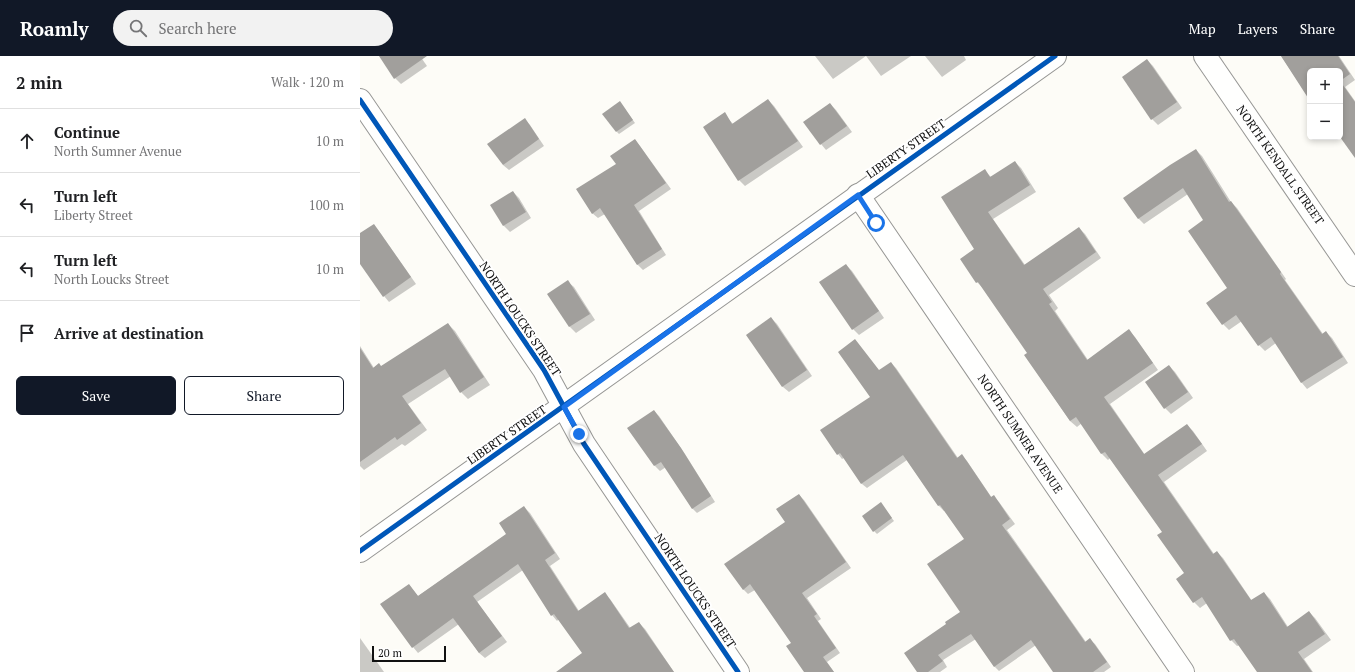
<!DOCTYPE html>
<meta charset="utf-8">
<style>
body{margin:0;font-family:"PT Serif",serif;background:#f2f2f2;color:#202124}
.controls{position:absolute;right:12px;top:12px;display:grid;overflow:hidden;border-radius:6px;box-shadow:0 2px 6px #0003}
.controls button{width:36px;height:36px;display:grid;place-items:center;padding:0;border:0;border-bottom:1px solid #e0e0e0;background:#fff;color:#202124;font:20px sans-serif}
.scale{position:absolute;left:12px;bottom:10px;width:74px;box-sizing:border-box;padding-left:4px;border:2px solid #111;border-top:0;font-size:11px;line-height:14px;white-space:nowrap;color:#111;-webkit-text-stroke:3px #fff;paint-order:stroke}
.stop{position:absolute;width:12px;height:12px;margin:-9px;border:3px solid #1a73e8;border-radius:50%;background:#fff}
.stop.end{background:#1a73e8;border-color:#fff;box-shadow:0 1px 4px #0008}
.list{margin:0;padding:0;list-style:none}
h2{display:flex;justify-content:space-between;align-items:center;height:52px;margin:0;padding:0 16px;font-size:17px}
h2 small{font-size:13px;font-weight:400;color:#757577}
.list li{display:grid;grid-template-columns:26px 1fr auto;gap:12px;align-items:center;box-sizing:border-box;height:64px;padding:0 16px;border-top:1px solid #e0e0e0}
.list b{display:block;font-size:15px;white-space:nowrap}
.list p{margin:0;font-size:13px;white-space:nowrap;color:#757577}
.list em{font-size:13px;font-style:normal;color:#757577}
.actions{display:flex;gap:8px;padding:12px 16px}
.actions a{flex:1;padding:9px 0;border:1px solid #111827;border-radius:6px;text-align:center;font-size:14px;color:#111827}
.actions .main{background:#111827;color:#fff}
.icon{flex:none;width:22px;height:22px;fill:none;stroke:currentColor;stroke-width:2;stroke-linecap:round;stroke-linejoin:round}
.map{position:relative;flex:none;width:995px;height:616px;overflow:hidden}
header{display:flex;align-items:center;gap:24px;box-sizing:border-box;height:56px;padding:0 20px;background:#111827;color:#fff}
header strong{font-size:19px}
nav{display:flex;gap:22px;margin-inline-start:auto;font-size:14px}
.search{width:280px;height:36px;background:#f2f2f2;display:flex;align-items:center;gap:10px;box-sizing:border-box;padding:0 14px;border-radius:22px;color:#757577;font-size:15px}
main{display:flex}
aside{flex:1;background:#fff}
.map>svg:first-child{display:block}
.shadow{fill:#0003}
.building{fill:#a19f9c}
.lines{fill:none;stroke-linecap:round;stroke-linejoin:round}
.minor-casing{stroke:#979795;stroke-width:24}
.minor{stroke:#fffffe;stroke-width:22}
.cycleway-casing{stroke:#fff;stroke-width:8}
.cycleway{stroke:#0057b8;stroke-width:5}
.route{stroke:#1a73e8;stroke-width:5}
.labels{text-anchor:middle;stroke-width:4;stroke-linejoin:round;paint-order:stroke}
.street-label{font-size:12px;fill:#111;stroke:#fff}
</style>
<header>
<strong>Roamly</strong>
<div class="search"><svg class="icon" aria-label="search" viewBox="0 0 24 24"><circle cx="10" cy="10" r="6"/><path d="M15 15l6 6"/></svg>Search here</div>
<nav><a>Map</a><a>Layers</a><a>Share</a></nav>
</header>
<main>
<aside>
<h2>2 min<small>Walk · 120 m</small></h2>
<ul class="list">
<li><svg class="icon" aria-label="ahead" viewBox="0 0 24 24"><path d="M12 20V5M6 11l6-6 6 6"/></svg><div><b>Continue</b><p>North Sumner Avenue</p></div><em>10 m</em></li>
<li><svg class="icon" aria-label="left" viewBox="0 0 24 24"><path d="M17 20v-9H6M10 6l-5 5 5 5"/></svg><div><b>Turn left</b><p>Liberty Street</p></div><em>100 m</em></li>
<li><svg class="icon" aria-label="left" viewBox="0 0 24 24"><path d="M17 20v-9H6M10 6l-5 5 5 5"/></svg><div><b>Turn left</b><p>North Loucks Street</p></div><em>10 m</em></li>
<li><svg class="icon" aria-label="arrive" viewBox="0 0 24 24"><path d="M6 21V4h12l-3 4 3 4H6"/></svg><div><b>Arrive at destination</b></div></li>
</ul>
<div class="actions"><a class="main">Save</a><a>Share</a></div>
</aside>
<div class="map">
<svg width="995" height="616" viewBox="0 0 995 616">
<rect width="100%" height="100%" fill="#fdfcf7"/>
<g class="shadow">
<polygon points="20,0 60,0 67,10 41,28 35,22"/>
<polygon points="455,0 551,0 521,20 506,0 473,23"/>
<polygon points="565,0 604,0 606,4 582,21"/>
<polygon points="921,0 979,0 995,24 985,31 995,45 995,100 980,79 980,15 950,15 950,43"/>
<polygon points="787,4 793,10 822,52 798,69 792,63 763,21"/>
<polygon points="408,44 414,50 443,91 385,130 379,124 364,58 374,69"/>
<polygon points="470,48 476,54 492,76 466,94 461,88"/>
<polygon points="262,49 275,67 259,78 257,76"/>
<polygon points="164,63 170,69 184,90 149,114 143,109"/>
<polygon points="275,84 280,90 311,133 279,155 306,199 283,214 277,208 245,158 238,162 232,157 257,109"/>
<polygon points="836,94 842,100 871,146 877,152 926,223 925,224 963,278 966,276 972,282 988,307 947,333 942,327 916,287 905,295 899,289 882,265 869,274 863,268 848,247 868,232 845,164 828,138 784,168 778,162"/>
<polygon points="655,106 661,112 676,136 633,163 665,209 719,172 725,178 741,202 689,239 698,252 695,255 728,304 769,275 775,281 798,314 750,348 785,399 827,369 833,375 847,395 804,426 854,498 857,496 863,502 892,545 904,537 910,543 928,571 949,556 955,562 971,584 944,603 953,616 898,616 880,589 877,590 871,584 847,547 840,552 834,546 826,517 803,476 750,402 748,404 742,398 722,367 717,371 710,365 665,299 669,297 623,232 617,226 615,193 625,115 631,121"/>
<polygon points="153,136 159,142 171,162 150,176 144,170 131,149"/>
<polygon points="14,169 19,175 56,228 29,246 24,240 0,206 0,178"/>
<polygon points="486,209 492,215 524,262 499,279 493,273 460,227"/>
<polygon points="208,226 214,231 235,264 216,277 210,271 188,238"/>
<polygon points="411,262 417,268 452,320 429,336 423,331 387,279"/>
<polygon points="88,268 95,275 130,329 108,343 101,336 91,320 48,348 67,374 45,390 42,388 4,414 0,410 0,290 14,312 22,311"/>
<polygon points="495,285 519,315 531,307 536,312 598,402 602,400 607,405 632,442 634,441 639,446 655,468 647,474 726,586 730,584 735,588 751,611 744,616 695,616 676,589 639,615 634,610 616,583 583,604 587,611 580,616 558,616 587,568 602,556 605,483 585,454 584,455 579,450 547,404 507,432 502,428 484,402 482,403 478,398 512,341"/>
<polygon points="809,310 815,316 833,342 811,358 805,352"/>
<polygon points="294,355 299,360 325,398 355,446 337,457 332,452 306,411 300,415 295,410 269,372"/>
<polygon points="439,439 444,444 491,512 447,542 461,563 458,565 480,597 467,606 474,616 445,616 433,587 395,534 388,538 383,533 426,466"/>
<polygon points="523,450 534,465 517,478 514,475"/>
<polygon points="164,451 170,457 200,503 190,510 219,555 244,538 250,543 271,573 279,567 285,573 314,616 197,616 223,597 199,563 197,565 192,559 163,514 117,546 147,586 125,602 119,597 99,568 58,597 53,591 49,529 58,540 148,478"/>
<polygon points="0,582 24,616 0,616"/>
</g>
<g class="building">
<polygon points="19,0 67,0 34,23"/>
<polygon points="921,0 978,0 990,18 980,25 980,15 950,15 950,45"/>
<polygon points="787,3 817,46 791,64 762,21"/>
<polygon points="980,25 995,46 995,102 980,81"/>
<polygon points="408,43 438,85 378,125 343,71 365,56 372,68"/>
<polygon points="260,45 273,64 256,76 242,58"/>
<polygon points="470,47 487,70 460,89 443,66"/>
<polygon points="165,62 179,83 143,109 127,88"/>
<polygon points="275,83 306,127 274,149 302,193 277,209 240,152 232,158 216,133 256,108 250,100"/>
<polygon points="836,93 869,146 871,145 921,216 920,218 962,278 966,275 983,301 941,327 911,281 898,290 876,259 862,269 846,247 867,232 828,175 843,164 823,132 778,163 763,142 810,109"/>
<polygon points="655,105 670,129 628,156 664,209 719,171 736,196 683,233 692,246 689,248 727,304 769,273 793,307 744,341 784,398 827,368 842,388 798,419 853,498 857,495 891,544 904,536 927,571 949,555 965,578 938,596 952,616 897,616 874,583 870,585 842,541 833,547 816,523 824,517 797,479 802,476 745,396 741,398 716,361 710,365 664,299 667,297 618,226 616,227 600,203 614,193 581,141 625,113 630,121"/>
<polygon points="153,135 166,156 143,170 130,149"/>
<polygon points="14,168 51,221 23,241 0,208 0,177"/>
<polygon points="486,208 519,255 492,274 459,226"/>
<polygon points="208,224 230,258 209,271 187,238"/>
<polygon points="411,261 447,314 422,331 386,279"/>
<polygon points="88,267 124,321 100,337 85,313 42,340 61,367 37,384 35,381 0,406 0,292 13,312 19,307 21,310"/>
<polygon points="495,283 519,314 531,306 597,402 602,398 631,441 634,439 650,463 642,469 695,543 725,586 730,582 747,606 733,616 693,616 671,584 634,611 611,578 578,599 583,605 568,616 557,616 544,597 586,568 585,566 600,556 567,508 604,483 580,449 578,450 543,399 501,428 480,397 477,399 460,374 510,341 478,296"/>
<polygon points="809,309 828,336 804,353 785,326"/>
<polygon points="294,354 321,392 351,440 332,453 301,406 294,410 267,372"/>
<polygon points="439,438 486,506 442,537 457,558 454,560 476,592 463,601 474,616 444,616 426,590 431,587 390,528 383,534 364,508 425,466 416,453"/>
<polygon points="521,446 532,462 513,476 502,460"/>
<polygon points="164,450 195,497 185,504 218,555 245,536 269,572 279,566 314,616 196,616 222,597 194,558 191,560 158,508 113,540 142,580 119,597 93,562 52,592 20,548 49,528 58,540 146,478 139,467"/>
</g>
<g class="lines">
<g class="minor-casing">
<g id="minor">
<polyline points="845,0 995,219"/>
<polyline points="0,44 184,314 224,388 378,616"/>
<polyline points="498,139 823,616"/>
<path d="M0,495C232,331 463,164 695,0"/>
</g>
</g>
<use href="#minor" class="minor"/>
<g class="cycleway-casing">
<g id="cycleway">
<polyline points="0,44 184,314 224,388 378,616"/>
<path d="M0,495C232,331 463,164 695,0"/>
</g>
</g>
<use href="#cycleway" class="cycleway"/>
</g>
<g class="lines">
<polyline class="route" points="219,378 204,351 498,139 516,167"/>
</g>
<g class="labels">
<g class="street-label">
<text transform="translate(546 93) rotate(-35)" y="4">LIBERTY STREET</text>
<text transform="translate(920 109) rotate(55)" y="4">NORTH KENDALL STREET</text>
<text transform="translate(160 263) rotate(56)" y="4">NORTH LOUCKS STREET</text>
<text transform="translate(660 378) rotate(56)" y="4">NORTH SUMNER AVENUE</text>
<text transform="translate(147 379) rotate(-35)" y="4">LIBERTY STREET</text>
<text transform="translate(335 535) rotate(56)" y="4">NORTH LOUCKS STREET</text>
</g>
</g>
</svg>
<div class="controls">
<button>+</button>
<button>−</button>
</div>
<div class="scale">20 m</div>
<div class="stop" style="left:516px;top:167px"></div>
<div class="stop end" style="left:219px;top:378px"></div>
</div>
</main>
